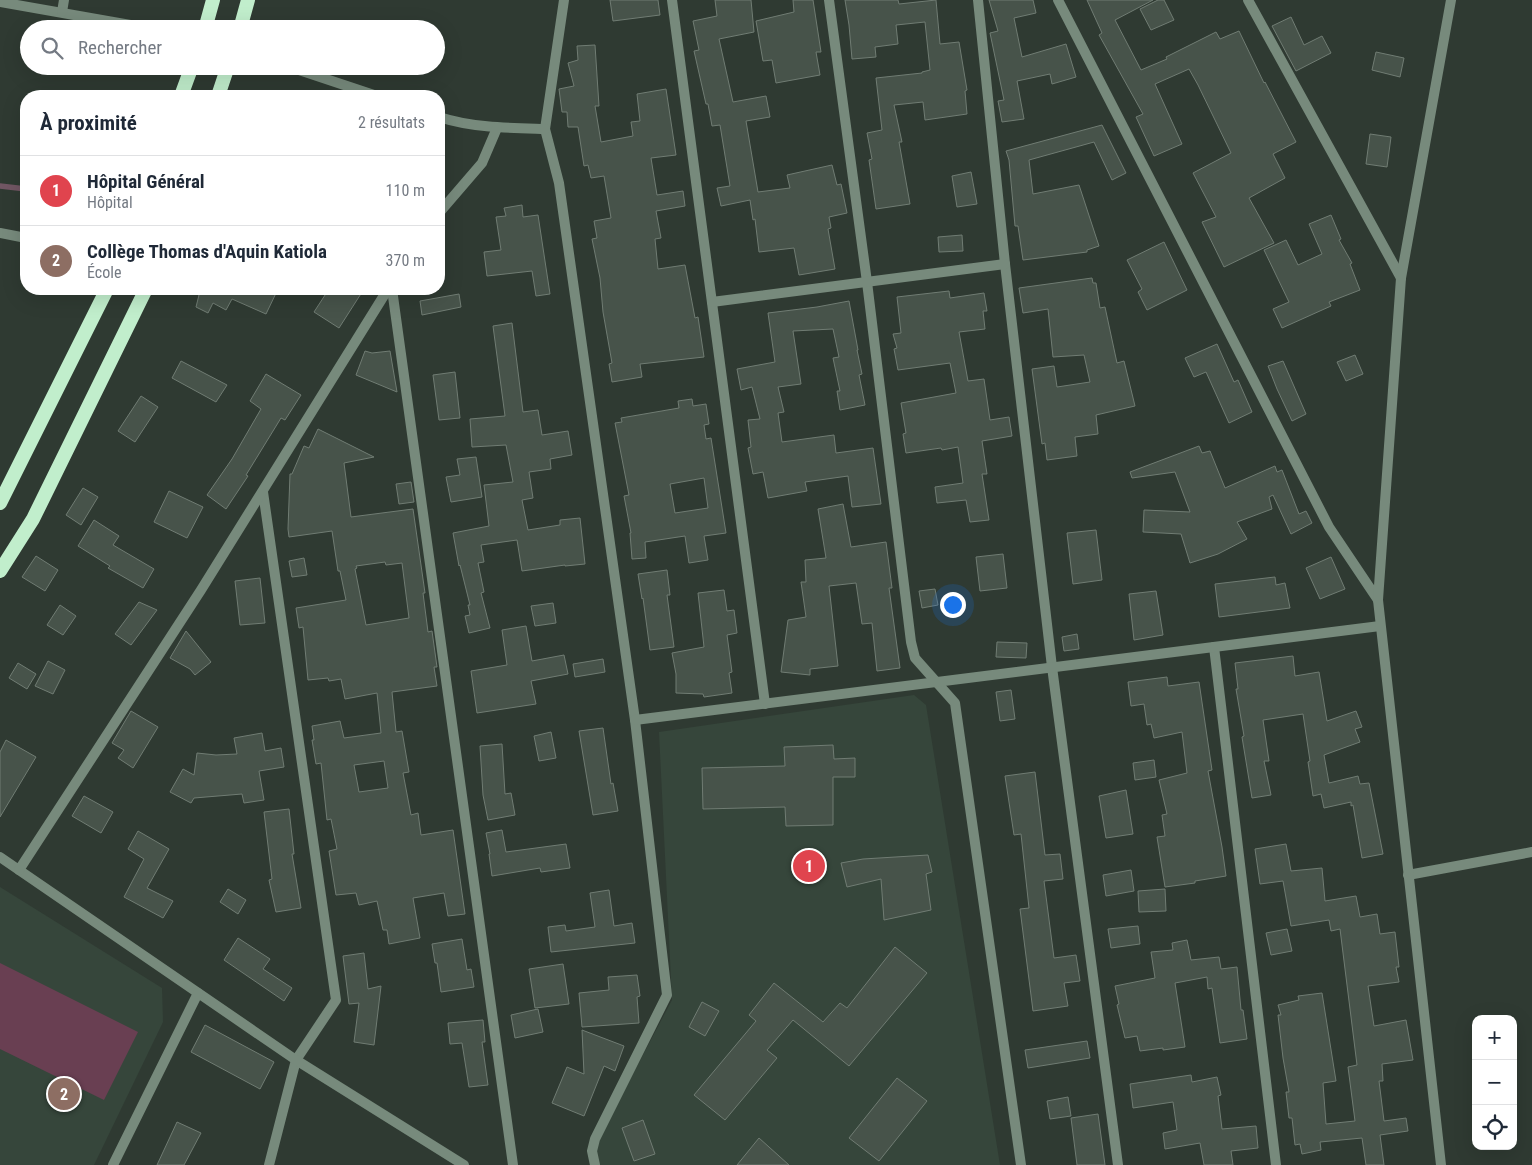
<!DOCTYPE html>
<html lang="fr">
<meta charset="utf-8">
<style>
body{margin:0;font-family:"Roboto Condensed",sans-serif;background:#f6f6f7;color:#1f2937}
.controls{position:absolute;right:15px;bottom:15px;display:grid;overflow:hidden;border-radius:10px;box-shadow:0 5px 20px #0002}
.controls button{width:45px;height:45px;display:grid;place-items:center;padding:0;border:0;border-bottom:1px solid #e0e1e3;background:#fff;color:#1f2937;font:25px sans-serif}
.you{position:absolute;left:952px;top:604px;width:18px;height:18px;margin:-12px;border:4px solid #fff;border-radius:50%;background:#1a73e8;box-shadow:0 0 0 8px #1a73e833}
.badge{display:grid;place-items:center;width:32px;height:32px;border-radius:50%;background:#825776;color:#fff;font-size:16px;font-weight:700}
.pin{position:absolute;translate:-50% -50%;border:2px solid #fff;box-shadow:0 1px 5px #0006}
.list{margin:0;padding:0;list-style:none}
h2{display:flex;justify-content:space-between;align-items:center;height:65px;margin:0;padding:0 20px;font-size:21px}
h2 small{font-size:16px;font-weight:400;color:#747a83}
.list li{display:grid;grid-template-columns:32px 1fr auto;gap:15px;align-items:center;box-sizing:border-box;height:70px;padding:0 20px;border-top:1px solid #e0e1e3}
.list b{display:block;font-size:19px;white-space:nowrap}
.list p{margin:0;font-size:16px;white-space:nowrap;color:#747a83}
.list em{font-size:16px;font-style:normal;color:#747a83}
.icon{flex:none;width:28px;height:28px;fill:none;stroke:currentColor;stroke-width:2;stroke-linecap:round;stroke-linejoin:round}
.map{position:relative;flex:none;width:1532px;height:1165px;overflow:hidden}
.search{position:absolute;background:#fff;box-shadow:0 5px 20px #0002;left:20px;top:20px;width:425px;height:55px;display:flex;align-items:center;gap:12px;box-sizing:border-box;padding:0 18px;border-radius:28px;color:#747a83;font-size:19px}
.panel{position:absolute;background:#fff;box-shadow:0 5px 20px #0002;left:20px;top:90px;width:425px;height:205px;border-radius:20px}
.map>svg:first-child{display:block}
.built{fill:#36463b}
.green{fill:#693f52}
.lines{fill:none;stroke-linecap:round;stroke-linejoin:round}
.stream{stroke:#715663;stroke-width:5.5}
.building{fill:#47534a;stroke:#707c73;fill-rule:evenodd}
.minor{stroke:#778a7c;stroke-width:10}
.trunk{stroke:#c1eecc;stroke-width:14}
</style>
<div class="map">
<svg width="1532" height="1165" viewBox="0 0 1532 1165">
<rect width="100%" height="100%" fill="#2f3a32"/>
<g class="built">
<polygon points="914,695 926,705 1000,1165 598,1165 593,1149 672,1000 659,732"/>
<polygon points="0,887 162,988 163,1022 94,1165 0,1165"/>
</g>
<polygon class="green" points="0,963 138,1032 104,1100 0,1049"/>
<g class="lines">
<polyline class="stream" points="0,186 26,189"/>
</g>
<g class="building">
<polygon points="610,0 658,0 660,15 613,21"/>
<polygon points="715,0 751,0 754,32 719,39 733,102 766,96 770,117 746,121 758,192 790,188 787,175 832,165 837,185 841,184 847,213 829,217 831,228 828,229 835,269 799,275 794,248 759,252 755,219 753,220 750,200 721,206 717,188 730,186 720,125 712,126 708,104 706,104 694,51 699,50 693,21 717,16"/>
<polygon points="793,0 813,0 821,52 816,52 820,75 776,83 772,60 763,61 756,21 794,12"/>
<polygon points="845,0 898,0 899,4 936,0 940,44 959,42 967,90 965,91 967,114 925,120 923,102 894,105 902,142 899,142 910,204 876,209 869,160 872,159 867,133 882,130 876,78 922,73 922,72 930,70 925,22 896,25 898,44 875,47 876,57 852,59 849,25"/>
<polygon points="989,0 1033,0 1036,13 1014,18 1022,57 1066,44 1076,77 1052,84 1050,74 1017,81 1024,119 1002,122 998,101 1004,100 990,33 998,31"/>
<polygon points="1087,0 1153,0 1115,20 1141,70 1167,59 1166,57 1216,32 1220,39 1239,31 1264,83 1265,82 1296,142 1273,154 1285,178 1249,198 1274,243 1224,267 1202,222 1216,217 1193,173 1231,153 1198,85 1189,69 1155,84 1182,144 1154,156 1136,117 1143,114 1099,35 1102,33"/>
<polygon points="1158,0 1164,0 1174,20 1151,30 1140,9"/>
<polygon points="1291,17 1304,45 1322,36 1331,53 1296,71 1272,26"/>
<polygon points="595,45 599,106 595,106 601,142 633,136 631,122 640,121 637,94 666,89 676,155 651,158 657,195 683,191 685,206 656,211 661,238 655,239 658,269 685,265 695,318 698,317 704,357 640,364 642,377 612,382 609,364 612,363 603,312 600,278 592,239 597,238 594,221 611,218 604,176 591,178 588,165 584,166 578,127 568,127 567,112 562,112 559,89 574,86 568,63 578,60 577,46"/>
<polygon points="1376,52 1404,58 1400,77 1372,70"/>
<polygon points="1102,125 1126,173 1112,180 1094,142 1029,160 1033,194 1079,185 1099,246 1087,250 1087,252 1023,260 1018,226 1015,226 1009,160 1006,151"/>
<polygon points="1370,134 1391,137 1387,167 1366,164"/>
<polygon points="971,172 977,204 957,207 952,176"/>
<polygon points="522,205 523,217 538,215 550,294 536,296 532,271 487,276 484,252 501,250 496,217 506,216 504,208"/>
<polygon points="1331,215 1341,239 1339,240 1352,263 1350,264 1360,290 1329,302 1331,306 1282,328 1273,309 1289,302 1264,250 1286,240 1298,265 1322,254 1309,224"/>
<polygon points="962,235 963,251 939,252 938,237"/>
<polygon points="1164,242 1187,290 1147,310 1138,292 1142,289 1127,260"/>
<polygon points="1092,278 1093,283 1096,283 1100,308 1105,307 1117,363 1124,361 1135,406 1096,415 1098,434 1075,437 1077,456 1047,460 1045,443 1042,444 1032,369 1054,366 1057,387 1090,382 1084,355 1053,357 1048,309 1023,313 1019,288"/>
<polygon points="187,289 278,289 266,314 232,299 226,310 213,303 208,313 196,307 199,295"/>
<polygon points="329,289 364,289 339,328 314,312"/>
<polygon points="949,291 950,298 984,293 987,311 983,311 985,329 959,332 968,381 984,379 990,420 1009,417 1012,436 982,441 987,474 982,474 989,520 970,522 966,500 937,503 935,487 963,483 958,447 942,450 941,448 906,453 903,434 906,433 901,403 956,393 950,363 898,370 894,349 897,348 893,334 901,333 897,297"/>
<polygon points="459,294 461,307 422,315 420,301"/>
<polygon points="849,301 858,350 857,350 862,374 859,375 865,405 840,410 837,391 840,391 833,358 839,357 833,329 793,331 801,384 778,387 784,412 778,413 782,442 834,435 836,453 873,448 881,504 852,507 848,476 805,482 807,491 768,498 763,472 753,474 748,448 751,447 748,420 760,419 752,387 741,390 737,369 775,362 768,313 817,307"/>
<polygon points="512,323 523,412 538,410 542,435 568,431 572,455 550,459 551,469 529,472 533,498 522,500 528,530 560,525 560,520 580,518 585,564 565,566 565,565 522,571 517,540 481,545 484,562 478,563 484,592 481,593 490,628 469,633 465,616 470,615 468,605 470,605 460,565 459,566 453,533 489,526 484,485 513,482 506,445 472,447 470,419 505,416 493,326"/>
<polygon points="1217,344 1234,382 1238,380 1252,412 1229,423 1206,372 1194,377 1185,358"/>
<polygon points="365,351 372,353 390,351 397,392 356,375"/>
<polygon points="1355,355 1363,374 1346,381 1337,362"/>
<polygon points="181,361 227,385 216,402 172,378"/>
<polygon points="1283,361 1306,414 1292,421 1277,389 1268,366"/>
<polygon points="455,372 460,418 439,420 433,375"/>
<polygon points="266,374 301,395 285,420 281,418 246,475 248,476 226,509 207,495 232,459 261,409 250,401"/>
<polygon points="141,396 158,407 135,442 118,431"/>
<path d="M692,399L693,406L706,404L709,424L704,425L706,439L711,438L726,533L704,536L708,560L689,563L685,536L645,542L646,558L632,559L630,533H631L624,496L629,495L615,423L622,422L621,418L679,408L678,401ZM704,478L708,508L675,513L670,484Z"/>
<path d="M318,429L374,457L344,463L351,517L413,509L425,593H423L428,632L432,631L437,667H434L437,686L392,692L396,732L402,731L409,772L403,773L411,815L418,813L421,835L453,830L465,914L448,916L444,893L413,898L420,938L389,944L387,930H383L377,901L359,905L356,893L336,895L329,851L337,849L331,819L327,820L321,763L316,764L312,740H314L312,726L340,721L344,738L381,733L377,693L345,699L341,679L329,681L328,678L308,680L303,627L299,628L296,608L346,600L340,571H338L332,531L289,537L288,529L290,474H292L304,446L309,448ZM385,562L386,565L402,563L409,618L366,625L355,569L357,568L356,566ZM384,761L388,788L359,792L354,765Z"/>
<polygon points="1199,446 1202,453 1210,451 1225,488 1275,466 1277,472 1282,470 1299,514 1306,511 1312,523 1291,534 1273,495 1269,497 1272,509 1237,522 1247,539 1218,554 1190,563 1181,534 1143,532 1144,510 1190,512 1175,472 1132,478 1130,472"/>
<polygon points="476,457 482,497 451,502 446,477 460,475 457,459"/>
<polygon points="411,482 414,502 399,504 396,484"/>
<polygon points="83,488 98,497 81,525 66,515"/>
<polygon points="169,491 203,507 187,538 154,522"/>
<polygon points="843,504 851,547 886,542 892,588 889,588 900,668 877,671 872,623 862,624 856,583 829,586 838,666 810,669 810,675 781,672 788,620 806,617 801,582 806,582 805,560 826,558 818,509"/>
<polygon points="94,520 119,536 113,545 154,569 143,588 108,568 110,566 78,546"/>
<polygon points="1096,530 1102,580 1073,584 1067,533"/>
<polygon points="1003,554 1007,588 980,591 976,557"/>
<polygon points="36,556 58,570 45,591 22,577"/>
<polygon points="1331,557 1345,589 1320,599 1306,568"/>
<polygon points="304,558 307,575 292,577 289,561"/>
<polygon points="667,570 670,595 667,595 674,647 650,650 643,598 642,599 638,574"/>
<polygon points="1275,577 1276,585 1285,583 1290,608 1219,617 1215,584"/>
<polygon points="260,578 265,623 240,625 235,581"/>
<polygon points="935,589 938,605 922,608 919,591"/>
<polygon points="724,590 727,611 734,610 737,633 727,635 732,672 729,673 732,693 704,697 703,694 676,693 676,674 672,653 704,647 698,593"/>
<polygon points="1156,591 1163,635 1134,640 1129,594"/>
<polygon points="139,602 157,610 131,645 115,634"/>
<polygon points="553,603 556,623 535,626 531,606"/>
<polygon points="60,605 76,616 63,635 47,625"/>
<polygon points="526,626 532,661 564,655 568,674 531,681 536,704 477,713 471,671 507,665 502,630"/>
<polygon points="186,631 211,662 195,675 190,669 170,658"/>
<polygon points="1077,634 1079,649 1064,651 1062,637"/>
<polygon points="997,642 1027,643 1026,658 996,657"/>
<polygon points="1293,656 1295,676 1319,672 1327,721 1356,711 1362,727 1355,729 1360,742 1324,755 1329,783 1358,776 1360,784 1369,783 1383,854 1362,858 1353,805 1351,806 1351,802 1324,808 1321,794 1313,796 1308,762 1310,761 1303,714 1263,720 1269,761 1264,761 1271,795 1252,798 1242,737 1244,736 1236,689 1238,689 1235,663"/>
<polygon points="603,659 605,672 575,677 573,664"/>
<polygon points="48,661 65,670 53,694 35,686"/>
<polygon points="18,663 36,674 27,689 9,678"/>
<polygon points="1167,677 1168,686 1199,682 1212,770 1208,771 1222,847 1226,876 1195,881 1195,883 1165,887 1157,837 1165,836 1162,815 1167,814 1159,780 1187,773 1182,732 1154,738 1151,724 1147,725 1144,704 1131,706 1128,682"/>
<polygon points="1011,690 1015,719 1000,721 996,692"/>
<polygon points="131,711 158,727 133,768 118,758 124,750 112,743"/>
<polygon points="603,728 611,784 613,783 618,811 593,815 579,731"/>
<polygon points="551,732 556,758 539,761 534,736"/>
<polygon points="262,733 265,751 281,748 284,767 259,771 264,800 244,803 242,794 194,798 191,803 170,792 183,769 194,775 197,753 216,755 237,754 234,738"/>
<polygon points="6,740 36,757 0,817 0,752"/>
<polygon points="502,744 505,794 511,793 515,815 488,820 483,795 480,746"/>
<polygon points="833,745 834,759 855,758 855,777 833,777 833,825 786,826 785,807 703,809 702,768 785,766 784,747"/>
<polygon points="1154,760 1156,777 1135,780 1133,763"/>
<polygon points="1035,772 1045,855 1060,854 1063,879 1044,881 1054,958 1076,955 1080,981 1064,983 1068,1006 1033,1011 1020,909 1029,908 1021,834 1014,835 1005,776"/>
<polygon points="1126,790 1133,834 1106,838 1099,796"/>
<polygon points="84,796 113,812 101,833 72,816"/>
<polygon points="289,809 294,854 292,854 301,908 276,912 269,880 272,879 264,812"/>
<polygon points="502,830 506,852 566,844 570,868 541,872 540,868 492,876 489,854 490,854 486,833"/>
<polygon points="138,831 169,849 147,888 173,901 163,918 124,897 144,859 128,849"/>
<polygon points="1286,844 1291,871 1322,868 1325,901 1356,896 1360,917 1377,914 1380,934 1395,932 1399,967 1396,967 1399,982 1368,986 1374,1026 1406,1020 1413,1060 1382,1064 1383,1081 1379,1081 1384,1121 1406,1118 1408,1131 1380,1135 1384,1165 1366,1165 1362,1138 1320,1142 1321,1150 1302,1154 1300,1144 1295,1145 1292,1118 1289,1118 1286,1092 1289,1092 1283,1058 1278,1015 1281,1015 1278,1005 1299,1000 1298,996 1322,993 1336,1081 1323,1083 1326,1124 1355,1121 1348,1067 1357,1065 1340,929 1331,931 1329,920 1291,926 1283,881 1260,884 1255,849"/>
<polygon points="928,855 932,872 926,874 931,910 884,920 881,879 847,887 841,863 863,859"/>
<polygon points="1131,870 1134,891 1106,896 1103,875"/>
<polygon points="228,889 246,900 238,914 220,902"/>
<polygon points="1165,889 1166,911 1139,912 1138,891"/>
<polygon points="609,890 614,926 632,923 635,943 551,952 548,927 565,925 566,931 595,927 590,893"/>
<polygon points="1138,926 1140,944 1111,948 1108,929"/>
<polygon points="1287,929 1292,951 1271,955 1266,933"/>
<polygon points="238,938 270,959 263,969 292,988 284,1001 224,960"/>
<polygon points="462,939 467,970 471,969 474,987 441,992 437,963 435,963 432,944"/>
<polygon points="1187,940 1191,960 1219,957 1221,969 1237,967 1241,1010 1243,1010 1247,1039 1220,1043 1212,988 1208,989 1207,977 1175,983 1185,1047 1163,1050 1163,1048 1140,1051 1137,1036 1125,1038 1117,1005 1119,1004 1115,986 1155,978 1151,952 1173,950 1172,943"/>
<polygon points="895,947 927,973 849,1066 793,1020 767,1050 777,1058 725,1120 694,1095 756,1021 749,1015 774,983 823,1022 840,1003 847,1008"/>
<polygon points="364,953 368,989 381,986 374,1045 354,1042 359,1003 349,1004 343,956"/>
<polygon points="563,964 569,1004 535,1008 529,969"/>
<polygon points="637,975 640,996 637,997 639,1023 582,1027 579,993 609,990 608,977"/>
<polygon points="702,1002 719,1011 705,1036 689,1027"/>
<polygon points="538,1009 543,1032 515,1038 511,1015"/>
<polygon points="483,1020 485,1042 482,1042 488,1085 469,1087 462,1043 450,1044 448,1023"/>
<polygon points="205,1025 274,1062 260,1089 191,1052"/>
<polygon points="582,1030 624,1046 615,1071 604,1066 584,1116 552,1103 567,1067 584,1074"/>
<polygon points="1087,1041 1090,1058 1028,1068 1025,1050"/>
<polygon points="1191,1075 1192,1082 1217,1077 1221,1095 1218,1096 1222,1129 1256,1126 1258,1148 1231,1151 1233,1165 1204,1165 1200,1143 1165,1149 1163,1133 1177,1130 1173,1102 1133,1108 1130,1084"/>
<polygon points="897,1078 927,1101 879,1161 849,1138"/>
<polygon points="1068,1097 1071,1116 1050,1119 1047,1101"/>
<polygon points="1098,1114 1105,1165 1077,1165 1071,1118"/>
<polygon points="643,1120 655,1154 634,1161 622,1128"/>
<polygon points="177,1122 201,1133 184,1165 157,1165"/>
<polygon points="759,1138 789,1165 737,1165"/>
</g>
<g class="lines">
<g class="minor">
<polyline points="564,0 545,129 559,183 635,720 667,995 595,1139 592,1151 595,1165"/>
<polyline points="672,0 765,704"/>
<polyline points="829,0 867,282 911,642 915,658 955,703 1021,1165"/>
<polyline points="978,0 1005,264 1052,667 1118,1165"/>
<polyline points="1058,0 1329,527 1378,600"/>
<polyline points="1248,0 1401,278"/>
<polyline points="0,2 153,29"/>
<polyline points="62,12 64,0"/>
<polyline points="287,66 377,96"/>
<path d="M439,117C473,128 510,128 545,129"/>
<polyline points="439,213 482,163 497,128"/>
<polyline points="0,233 26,238"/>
<polyline points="392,289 513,1165"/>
<polyline points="712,302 1005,264"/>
<polyline points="263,492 336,1000 296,1060 269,1165"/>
<polyline points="1214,647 1276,1165"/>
<polyline points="635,720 1380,626"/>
<polyline points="0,857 296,1060 464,1165"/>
<polyline points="19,870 201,590 388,289"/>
<polyline points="1408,875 1532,852"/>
<polyline points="113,1165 198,993"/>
<polyline points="1441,1165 1378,600 1401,278 1451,0"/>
</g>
<g class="trunk">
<polyline points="205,29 213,0"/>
<polyline points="240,29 248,0"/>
<polyline points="181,96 192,66"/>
<polyline points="218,96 228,66"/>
<polyline points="0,503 107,289"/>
<polyline points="0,571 33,519 146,289"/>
</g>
</g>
</svg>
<div class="controls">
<button>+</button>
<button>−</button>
<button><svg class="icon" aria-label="locate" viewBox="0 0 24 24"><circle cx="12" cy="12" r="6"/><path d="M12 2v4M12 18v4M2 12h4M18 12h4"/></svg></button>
</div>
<div class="you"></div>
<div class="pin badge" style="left:809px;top:866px;background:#e0444e">1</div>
<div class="pin badge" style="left:64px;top:1094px;background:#8d6e63">2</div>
<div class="search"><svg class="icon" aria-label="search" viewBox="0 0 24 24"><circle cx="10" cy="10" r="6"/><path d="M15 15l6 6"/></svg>Rechercher</div>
<section class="panel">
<h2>À proximité<small>2 résultats</small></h2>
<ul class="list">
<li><span class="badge" style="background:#e0444e">1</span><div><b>Hôpital Général</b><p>Hôpital</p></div><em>110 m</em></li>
<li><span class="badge" style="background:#8d6e63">2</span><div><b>Collège Thomas d'Aquin Katiola</b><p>École</p></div><em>370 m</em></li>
</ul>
</section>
</div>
